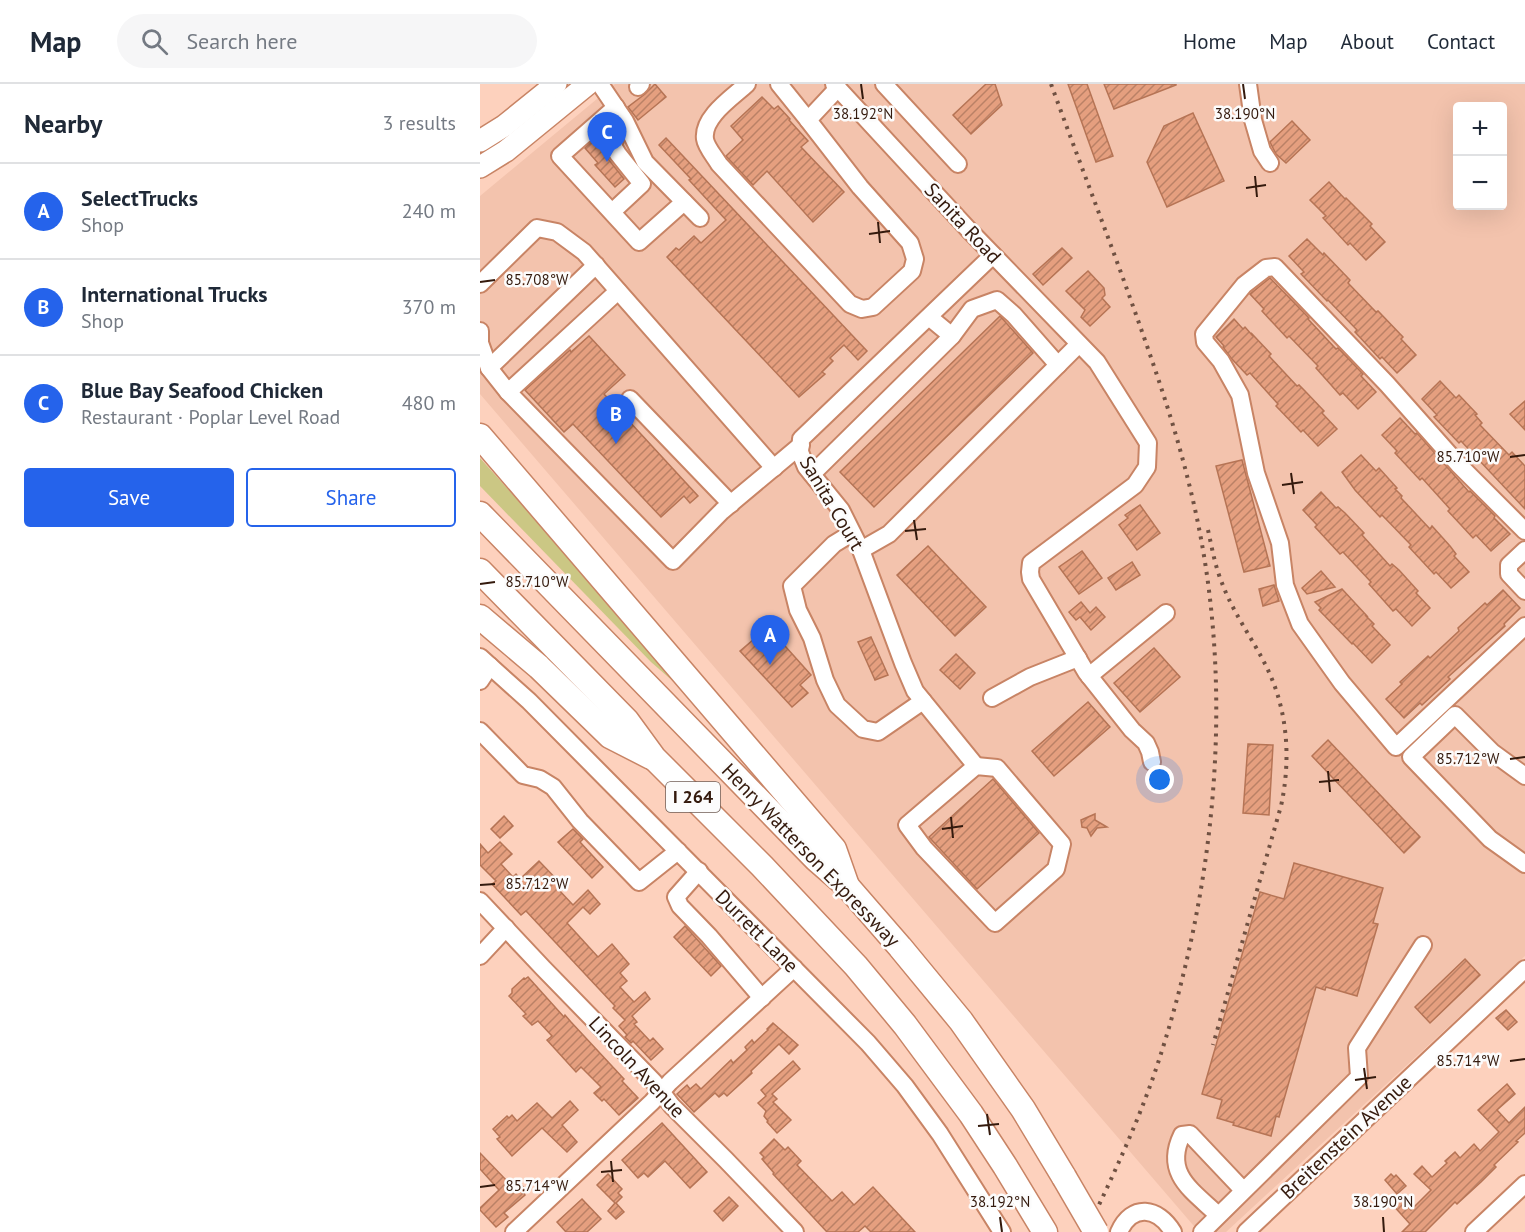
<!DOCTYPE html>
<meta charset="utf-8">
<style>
body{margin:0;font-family:"PT Sans",sans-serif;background:#f6f6f7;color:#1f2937}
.controls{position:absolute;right:18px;top:18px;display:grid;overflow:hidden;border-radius:6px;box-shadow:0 6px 24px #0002}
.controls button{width:54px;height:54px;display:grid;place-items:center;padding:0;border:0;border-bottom:2px solid #e0e1e3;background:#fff;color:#1f2937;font:30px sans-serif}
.you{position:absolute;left:680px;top:696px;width:21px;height:21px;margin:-15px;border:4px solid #fff;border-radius:50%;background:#1a73e8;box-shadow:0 0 0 9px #1a73e833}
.badge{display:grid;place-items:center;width:39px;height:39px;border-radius:50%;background:#2563eb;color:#fff;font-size:20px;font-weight:700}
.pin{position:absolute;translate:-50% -50px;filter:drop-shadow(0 2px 3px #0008)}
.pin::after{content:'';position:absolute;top:32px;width:21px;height:18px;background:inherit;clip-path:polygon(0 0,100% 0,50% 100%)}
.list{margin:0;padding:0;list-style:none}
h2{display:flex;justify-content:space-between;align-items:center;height:78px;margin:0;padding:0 24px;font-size:26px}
h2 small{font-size:20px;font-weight:400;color:#747a83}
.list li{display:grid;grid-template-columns:39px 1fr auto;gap:18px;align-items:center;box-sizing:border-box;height:96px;padding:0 24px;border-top:2px solid #e0e1e3}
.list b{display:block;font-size:22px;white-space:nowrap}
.list p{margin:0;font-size:20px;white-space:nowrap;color:#747a83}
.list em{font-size:20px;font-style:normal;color:#747a83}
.actions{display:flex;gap:12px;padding:18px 24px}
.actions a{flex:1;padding:14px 0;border:2px solid #2563eb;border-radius:6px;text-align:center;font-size:21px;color:#2563eb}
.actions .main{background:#2563eb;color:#fff}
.icon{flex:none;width:33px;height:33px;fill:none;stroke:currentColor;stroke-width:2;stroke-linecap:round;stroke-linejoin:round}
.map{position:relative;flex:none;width:1045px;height:1148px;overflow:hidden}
header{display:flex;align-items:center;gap:36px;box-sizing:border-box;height:84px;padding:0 30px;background:#fff;border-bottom:2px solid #e0e1e3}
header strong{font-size:28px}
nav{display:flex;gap:33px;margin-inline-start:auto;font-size:21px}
.search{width:420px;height:54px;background:#f6f6f7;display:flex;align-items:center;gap:15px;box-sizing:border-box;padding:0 21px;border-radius:33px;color:#747a83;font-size:22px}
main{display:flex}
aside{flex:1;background:#fff}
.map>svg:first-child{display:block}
.built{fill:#f3c3ad;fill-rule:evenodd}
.grass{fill:#cbc784}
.building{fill:url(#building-hatch);stroke:#b67455;stroke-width:1.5}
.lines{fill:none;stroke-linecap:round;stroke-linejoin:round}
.minor-casing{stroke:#c88465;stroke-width:20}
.major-casing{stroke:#c88465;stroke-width:24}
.highway-casing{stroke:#c88465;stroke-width:27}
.minor{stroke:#fff;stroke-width:16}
.major{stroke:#fff;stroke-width:21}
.highway{stroke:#fff;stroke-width:24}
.rail{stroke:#705142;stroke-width:4;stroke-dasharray:3 6;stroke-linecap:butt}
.highway-bridge-casing{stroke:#c88465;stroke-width:27;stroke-linecap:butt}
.highway-bridge{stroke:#fff;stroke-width:24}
.ticks{fill:none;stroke:#341a0d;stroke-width:2}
.labels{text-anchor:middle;stroke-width:5;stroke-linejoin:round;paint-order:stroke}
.shield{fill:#fcfcfc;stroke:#705e55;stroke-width:1.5}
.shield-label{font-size:18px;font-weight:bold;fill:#341a0d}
.street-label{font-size:20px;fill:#341a0d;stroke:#fcfcfc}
.ticks-label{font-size:15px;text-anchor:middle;fill:#341a0d;stroke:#fcfcfc;stroke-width:5;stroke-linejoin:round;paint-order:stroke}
</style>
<header>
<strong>Map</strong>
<div class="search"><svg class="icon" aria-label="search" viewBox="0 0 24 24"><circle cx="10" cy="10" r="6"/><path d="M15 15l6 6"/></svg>Search here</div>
<nav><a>Home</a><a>Map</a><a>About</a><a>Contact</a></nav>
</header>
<main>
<aside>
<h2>Nearby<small>3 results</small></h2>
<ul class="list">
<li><span class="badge">A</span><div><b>SelectTrucks</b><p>Shop</p></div><em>240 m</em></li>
<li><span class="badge">B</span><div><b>International Trucks</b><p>Shop</p></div><em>370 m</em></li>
<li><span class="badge">C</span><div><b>Blue Bay Seafood Chicken</b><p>Restaurant · Poplar Level Road</p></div><em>480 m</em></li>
</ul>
<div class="actions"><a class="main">Save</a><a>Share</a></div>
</aside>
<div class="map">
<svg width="1045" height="1148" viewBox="0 0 1045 1148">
<defs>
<pattern id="building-hatch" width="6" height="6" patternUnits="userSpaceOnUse" patternTransform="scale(1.5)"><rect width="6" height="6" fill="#e59f7f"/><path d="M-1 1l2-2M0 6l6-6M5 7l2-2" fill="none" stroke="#ba8166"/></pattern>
</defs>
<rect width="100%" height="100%" fill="#fdd1bd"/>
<path class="built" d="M135,0H1045V872L746,1148H719L0,310V112ZM978,22H1022V122H978Z"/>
<polygon class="grass" points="0,374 93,478 203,606 171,578 0,402"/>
<g class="building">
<polygon points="175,0 186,13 158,36 148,23 165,10"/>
<polygon points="506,0 515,0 522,21 491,50 473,31"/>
<polygon points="588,0 607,0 633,72 616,78"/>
<polygon points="624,0 696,0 696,1 634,25"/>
<polygon points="282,13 294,25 298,22 310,35 309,36 328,57 321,63 364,108 333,138 287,87 273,101 246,72 263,56 251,42"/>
<polygon points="713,29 744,97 687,123 667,78 684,42"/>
<polygon points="812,37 830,56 806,79 796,70 790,58"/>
<polygon points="186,54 387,267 378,276 364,261 350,274 353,277 342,288 345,290 319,313 187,173 196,164 199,166 214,152 221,159 246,136 209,96 211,95 179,61"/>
<polygon points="115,55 117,57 118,56 123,61 124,67 129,76 144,95 135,103 115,81 118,79 105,64"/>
<polygon points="849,98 865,115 866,114 892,140 890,142 905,158 886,176 870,159 868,161 843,134 846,132 830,116"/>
<polygon points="827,155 843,171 844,169 870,196 868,199 896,228 898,227 923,253 921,255 936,271 917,289 902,273 900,275 875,248 877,246 848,216 847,217 821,190 824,188 809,172"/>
<polygon points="582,164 592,174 563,201 553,190"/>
<polygon points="608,187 624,204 625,211 622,214 630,223 610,242 601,233 605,226 586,207"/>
<polygon points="790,194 829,234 828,235 856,265 858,264 883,290 881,292 896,308 878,325 863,309 860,311 836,284 838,282 809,252 807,254 782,227 784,225 770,210"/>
<polygon points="520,232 553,269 394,423 360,388"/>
<polygon points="754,235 763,245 765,243 772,251 772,250 791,270 789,272 817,302 819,301 825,307 844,327 842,329 857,345 838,362 823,346 821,348 796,322 798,320 770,289 767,291 751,274 743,263 744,262 736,253"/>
<polygon points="109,252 145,291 124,310 218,412 210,419 204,412 181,433 93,340 84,348 45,306 90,266 91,268"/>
<polygon points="960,297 976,314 979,311 997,330 995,331 1002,339 1000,341 1029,371 1032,368 1045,382 1045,425 981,357 979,359 954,333 957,331 942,315"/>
<polygon points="1045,317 1045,346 1030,330"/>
<polygon points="920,334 935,350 937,349 989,408 990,407 1015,432 1014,434 1030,450 1011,467 996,451 993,454 968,427 970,425 942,394 940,396 915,369 917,367 902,351"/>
<polygon points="881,371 896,387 899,384 917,404 915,405 922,412 921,414 950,445 952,442 970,462 976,470 974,472 989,488 971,504 956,488 954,490 929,463 931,461 902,431 900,433 875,406 862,388"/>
<polygon points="762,376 790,482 764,488 736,382"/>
<polygon points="841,408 856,424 858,423 865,429 884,449 882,451 910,482 912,480 919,486 938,507 936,509 950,524 932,542 916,525 913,527 889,500 891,498 863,468 860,470 835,443 837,441 823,426"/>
<polygon points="660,421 680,449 657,466 639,441 648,434 645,431"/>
<polygon points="448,462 506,523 475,552 417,491"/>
<polygon points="602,467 622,494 599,510 579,483"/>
<polygon points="652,478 660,491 636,506 628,494"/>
<polygon points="841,487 855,503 827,510 822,504"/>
<polygon points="794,501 799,517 783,522 779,505"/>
<polygon points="862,505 887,532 886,532 894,540 892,542 910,561 892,579 873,559 872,560 839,526 841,524 835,518"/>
<polygon points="1023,506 1040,524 1024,540 1025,542 968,593 970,595 942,621 940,619 924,634 906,615 922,600 920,598 948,572 950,574 979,547 978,544 1005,519 1007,521"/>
<polygon points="601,518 610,529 616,523 625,533 611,546 600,533 596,536 589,528"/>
<polygon points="288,543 331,591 320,601 328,609 312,623 260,567"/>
<polygon points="391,553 408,591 395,596 378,558"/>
<polygon points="674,564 700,593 660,628 634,599"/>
<polygon points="476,570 495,589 480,605 460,586"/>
<polygon points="608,618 630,643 574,692 552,667"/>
<polygon points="848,656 940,753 924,769 832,672"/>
<polygon points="768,660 793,661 789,731 763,729"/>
<polygon points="513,695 559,749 497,805 449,753"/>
<polygon points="615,730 615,736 627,743 617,744 611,752 607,744 602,743 601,736"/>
<polygon points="24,732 33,742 20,754 11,745"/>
<polygon points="93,745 103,755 100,758 123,783 112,794 78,758"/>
<polygon points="20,758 32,770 21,780 33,793 36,790 40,795 59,777 82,801 78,805 93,821 108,806 120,820 110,830 103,823 87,839 118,873 132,860 149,880 140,889 147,897 140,903 154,918 165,908 170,915 152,932 157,938 154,940 170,957 173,954 183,965 171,976 153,957 151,959 145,953 147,951 139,942 145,936 133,924 135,922 46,827 41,831 12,800 16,797 0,781 0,760 8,769"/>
<polygon points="814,779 903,804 893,839 898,840 877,912 846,903 845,906 836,903 799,1033 796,1032 791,1052 753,1041 754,1039 737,1034 742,1016 722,1010 780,808 804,815"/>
<polygon points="205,842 241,882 231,892 194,853"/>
<polygon points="985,875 1000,891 950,939 935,923"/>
<polygon points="48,893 84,933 85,931 91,938 144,995 142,997 158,1014 139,1031 124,1015 122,1017 114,1009 121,1003 101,983 96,988 67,956 72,952 58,937 52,941 43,932 46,930 29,912 32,909 32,905 44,894 45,895"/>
<polygon points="1026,926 1037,938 1028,946 1016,934"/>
<polygon points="293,939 318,961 309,970 299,960 271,987 272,989 247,1012 244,1009 239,1013 235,1009 214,1028 197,1010 207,1001 210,1005 216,1000 221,1005 251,976 253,979 267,966 265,963 272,956 274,959 288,946 287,945"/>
<polygon points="313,977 320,985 292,1010 297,1015 293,1018 311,1036 297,1049 287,1038 288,1037 284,1032 286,1027 278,1019 286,1012 281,1006"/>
<polygon points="1027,1000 1035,1010 1017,1026 1029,1039 1045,1023 1045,1049 1036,1057 1038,1058 1014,1081 1016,1083 1001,1098 977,1120 975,1118 945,1148 922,1148 930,1140 911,1119 918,1112 931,1126 951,1106 934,1090 942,1082 952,1093 967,1079 965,1077 975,1068 980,1074 994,1060 1000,1067 1019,1048 998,1026"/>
<polygon points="90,1017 98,1026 82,1041 97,1058 87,1068 62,1044 32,1072 17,1055 20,1053 13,1045 27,1032 29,1034 32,1031 37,1037 57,1019 72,1034"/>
<polygon points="182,1039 227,1088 210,1104 185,1077 168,1093 164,1089 158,1094 142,1076"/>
<polygon points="294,1055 305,1066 308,1063 321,1077 317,1081 352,1117 362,1108 374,1121 393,1103 435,1148 391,1148 385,1142 378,1148 347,1148 293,1090 294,1089 282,1075 284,1073 280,1069"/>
<polygon points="0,1069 31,1101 37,1096 47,1107 44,1109 45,1111 24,1129 28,1133 16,1143 0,1126 0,1124 19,1106 0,1085"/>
<polygon points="128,1090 142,1105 138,1109 142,1113 136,1119 144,1128 136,1135 128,1127 135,1119 117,1101"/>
<polygon points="911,1090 914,1093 916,1091 926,1102 917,1110 905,1096"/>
<polygon points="249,1113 258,1122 243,1137 234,1127"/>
<polygon points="102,1115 121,1135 107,1148 86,1148 77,1138"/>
</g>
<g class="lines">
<g class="minor-casing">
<g id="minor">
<polyline points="120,0 145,37 165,78 220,134"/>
<path d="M267,0C253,13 222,33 225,55C226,63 235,73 239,80L370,220L382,225L393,223L432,187L435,175L430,159L380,103L328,36L358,4"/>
<polyline points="299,0 328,36"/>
<polyline points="354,0 488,145 617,278 668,359 667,383 655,401 551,479 550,488 551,495 606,588 652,646 666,659 670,668 672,678"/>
<polyline points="404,0 478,80"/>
<polyline points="768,0 773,36 782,67 790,79"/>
<polyline points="158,3 161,0"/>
<polyline points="136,23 80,72 159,158 204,118"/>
<polyline points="132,128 162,100 138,70 133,62 142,33"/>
<polyline points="0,200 57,144 77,148 104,168 294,384"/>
<polyline points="449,233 472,252 492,225 517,216 534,231 578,281"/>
<polyline points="0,247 0,259 9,284 28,308 193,477 242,427 321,361"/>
<polyline points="9,284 116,181"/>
<polyline points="28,308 138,207"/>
<polyline points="150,315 251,420"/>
<polyline points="332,390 472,252"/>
<polyline points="1045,447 978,380 907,300 795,183 786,184 764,201 724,250 725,258 741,277 760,311 776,389 800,459 805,501 820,540 862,599 916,663 1045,542"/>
<polyline points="372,449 354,460 312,502 318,526 332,554 345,596 357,621 383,645 398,648 443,617"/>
<polyline points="381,466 409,450 599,260"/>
<polyline points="1045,466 1029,481 1029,490 1045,507"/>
<polyline points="0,573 49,617 388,959 425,1002 460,1050 522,1148"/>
<polyline points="609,592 686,529"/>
<polyline points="0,597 10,582"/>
<polyline points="512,614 550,593 598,574"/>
<polyline points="0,647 43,691 60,695 73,703 100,737 159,798 198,767"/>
<polyline points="496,682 435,607 423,579 381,466 361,426 326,383 320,368 321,355 513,171"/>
<polygon points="496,682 517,684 582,760 576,785 515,839 444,764 427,741"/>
<polyline points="1045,692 1012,668 975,631 931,673 1010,755 1045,780"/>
<polyline points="219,787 196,813 200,822 229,852 282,914"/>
<polyline points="0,817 63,884 174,998 192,1022 246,1076 315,1148"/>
<polyline points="0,872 26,844"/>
<path d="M738,1131C713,1107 683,1090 702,1051L710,1050L763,1106"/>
<polyline points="34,1148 172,1018 190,998 314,884"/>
<path d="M639,1148C652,1119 678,1123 693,1148"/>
<polyline points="722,1148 879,993 877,964 943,861"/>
<polyline points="766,1148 1045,885"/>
<polyline points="994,1148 1045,1100"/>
</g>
</g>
<g class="major-casing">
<g id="major">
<polyline points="0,57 24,42 76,0"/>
<polyline points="0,83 26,67 108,0"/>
</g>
</g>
<g class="highway-casing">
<g id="highway">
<polyline points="0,352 354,765 367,802"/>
<polyline points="0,430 336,775 367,802 420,863 481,937 543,1025 584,1093"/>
<polyline points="0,487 147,637 174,674 282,782 376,882 425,941 491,1030 525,1082 565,1148"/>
<polyline points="0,533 59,583 130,652 171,673"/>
</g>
</g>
<use href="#minor" class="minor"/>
<use href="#major" class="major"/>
<use href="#highway" class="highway"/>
<g class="rail">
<path d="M571,0C595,66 620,131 644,197C669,267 694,336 711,408C757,597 737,800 677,982C658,1039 632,1094 606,1148"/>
<path d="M728,446C732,464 735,482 742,499C753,529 773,555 787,584C808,627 811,676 801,722L733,961"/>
</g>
<g class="highway-bridge-casing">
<polyline id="highway-bridge" points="584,1093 616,1148"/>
</g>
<use href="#highway-bridge" class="highway-bridge"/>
</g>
<path class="ticks" d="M381,0L383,15M763,0L765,15M775,92L777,113M766,104L786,101M398,138L400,159M389,150L410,147M0,198L15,196M1030,373L1045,371M811,389L814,410M802,401L823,398M434,436L437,456M425,447L446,445M0,500L15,498M1030,675L1045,673M848,687L850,708M839,698L859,696M471,733L473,754M462,745L483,742M0,801L15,800M1030,977L1045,975M884,984L887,1005M875,996L896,993M507,1030L510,1051M498,1042L519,1040M131,1077L133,1098M121,1088L142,1086M0,1103L15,1101M520,1133L522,1148M903,1133L904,1148"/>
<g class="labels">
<rect class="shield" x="186" y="698" width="54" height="30" rx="4.5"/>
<g class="shield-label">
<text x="213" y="719">I 264</text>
</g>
<g class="street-label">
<text transform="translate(483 139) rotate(47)" y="7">Sanita Road</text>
<text transform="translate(352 419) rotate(59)" y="7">Sanita Court</text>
<text transform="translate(331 771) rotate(46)" y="7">Henry Watterson Expressway</text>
<text transform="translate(277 847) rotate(45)" y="7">Durrett Lane</text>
<text transform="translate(157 983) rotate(47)" y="7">Lincoln Avenue</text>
<text transform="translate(866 1053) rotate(-43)" y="7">Breitenstein Avenue</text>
</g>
</g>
<g class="ticks-label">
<text x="383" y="35">38.192°N</text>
<text x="765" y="35">38.190°N</text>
<text x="57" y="201">85.708°W</text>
<text x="988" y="378">85.710°W</text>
<text x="57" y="503">85.710°W</text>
<text x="988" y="680">85.712°W</text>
<text x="57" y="805">85.712°W</text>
<text x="988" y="982">85.714°W</text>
<text x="57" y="1107">85.714°W</text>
<text x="520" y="1123">38.192°N</text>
<text x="903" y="1123">38.190°N</text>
</g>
</svg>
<div class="controls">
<button>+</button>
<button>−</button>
</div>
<div class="you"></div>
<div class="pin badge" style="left:290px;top:581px">A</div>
<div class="pin badge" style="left:136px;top:360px">B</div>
<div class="pin badge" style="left:127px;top:78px">C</div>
</div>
</main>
